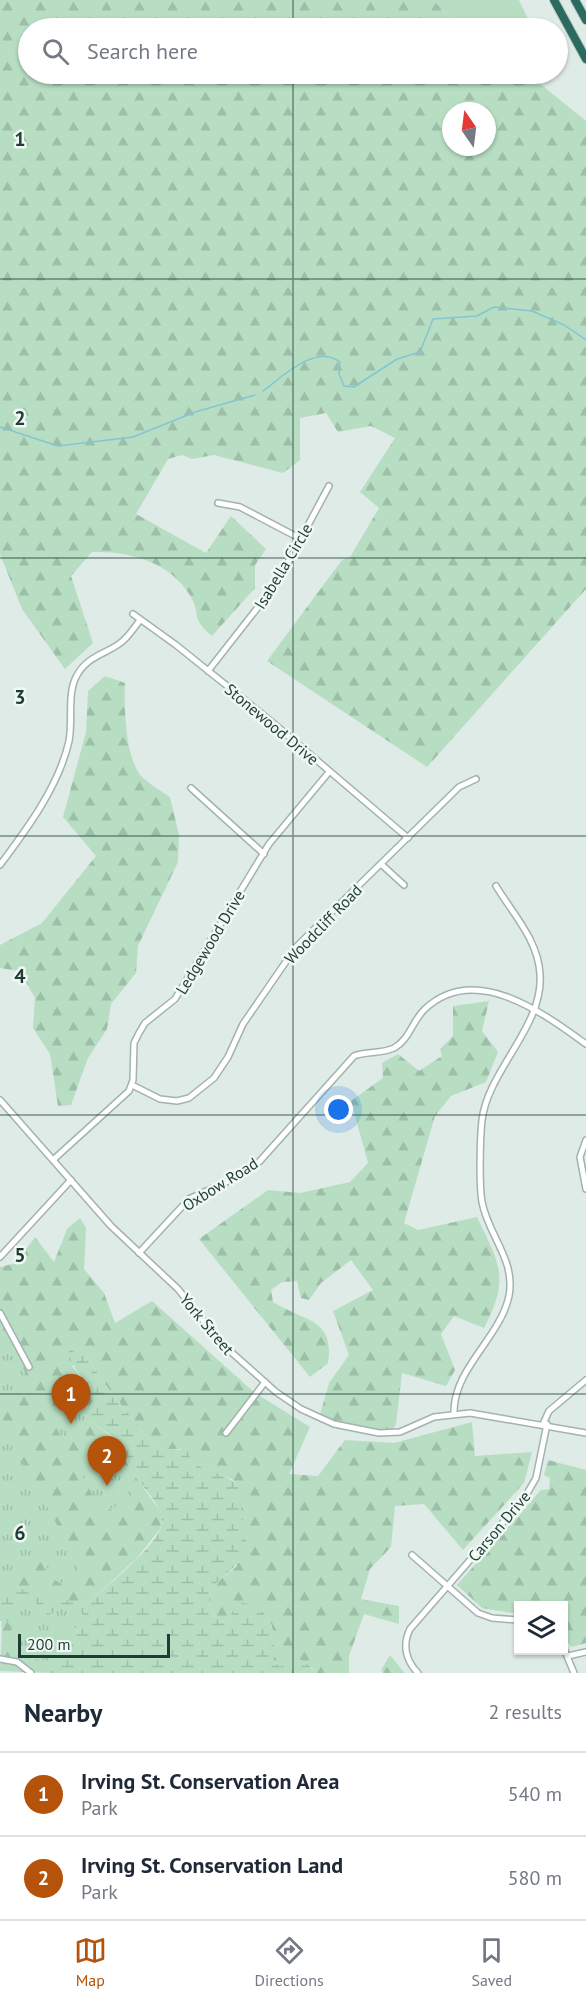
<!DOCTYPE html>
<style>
body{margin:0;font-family:"PT Sans",sans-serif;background:#f2f2f3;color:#1f2937}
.controls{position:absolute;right:18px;bottom:18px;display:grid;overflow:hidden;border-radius:0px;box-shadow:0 2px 4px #0004}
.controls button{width:54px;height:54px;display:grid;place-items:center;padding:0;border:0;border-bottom:2px solid #e0e1e3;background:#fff;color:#1f2937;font:30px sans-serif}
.compass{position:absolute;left:442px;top:102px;width:54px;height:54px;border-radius:50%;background:#fff;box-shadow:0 2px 4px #0004;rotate:346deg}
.scale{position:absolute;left:18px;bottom:15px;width:152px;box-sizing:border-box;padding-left:6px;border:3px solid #1f3c36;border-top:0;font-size:16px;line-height:21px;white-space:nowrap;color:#1f3c36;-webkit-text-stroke:4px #f0f8f4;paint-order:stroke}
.you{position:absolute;left:339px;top:1110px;width:21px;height:21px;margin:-15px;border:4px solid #fff;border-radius:50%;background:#1a73e8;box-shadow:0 0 0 9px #1a73e833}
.badge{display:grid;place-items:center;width:39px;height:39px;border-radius:50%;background:#b45309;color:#fff;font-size:20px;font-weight:700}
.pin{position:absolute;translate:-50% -50px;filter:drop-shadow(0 2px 3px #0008)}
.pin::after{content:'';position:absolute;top:32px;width:21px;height:18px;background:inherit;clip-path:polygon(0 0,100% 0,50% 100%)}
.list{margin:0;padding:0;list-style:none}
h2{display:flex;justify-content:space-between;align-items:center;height:78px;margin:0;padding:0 24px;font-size:26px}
h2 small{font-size:20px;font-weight:400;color:#747a83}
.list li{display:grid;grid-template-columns:39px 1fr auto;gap:18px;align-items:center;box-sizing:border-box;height:84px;padding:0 24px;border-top:2px solid #e0e1e3}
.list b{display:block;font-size:22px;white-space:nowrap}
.list p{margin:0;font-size:20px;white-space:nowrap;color:#747a83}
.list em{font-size:20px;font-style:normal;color:#747a83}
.icon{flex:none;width:33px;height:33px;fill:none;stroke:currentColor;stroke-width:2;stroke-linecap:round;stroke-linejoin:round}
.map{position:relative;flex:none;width:586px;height:1673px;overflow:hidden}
.search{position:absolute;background:#fff;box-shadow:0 2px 4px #0004;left:18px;right:18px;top:18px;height:66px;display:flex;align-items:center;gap:15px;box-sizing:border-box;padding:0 21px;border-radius:33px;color:#747a83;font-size:22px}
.sheet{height:246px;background:#fff}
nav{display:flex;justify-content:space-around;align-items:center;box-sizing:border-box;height:84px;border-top:2px solid #e0e1e3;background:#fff;font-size:16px;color:#747a83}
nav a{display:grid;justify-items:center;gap:3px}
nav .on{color:#b45309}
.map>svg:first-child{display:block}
.grass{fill:#b7dec3}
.forest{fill:url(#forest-firs);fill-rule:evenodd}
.wetland{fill:url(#wetland-marsh)}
.park{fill:url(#park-tufts)}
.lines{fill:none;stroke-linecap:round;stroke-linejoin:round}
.stream{stroke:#84c5d4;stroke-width:1.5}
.minor-casing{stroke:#a2b3ae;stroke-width:8}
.highway-casing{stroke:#c0c8c7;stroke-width:10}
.minor{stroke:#fff;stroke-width:5}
.highway{stroke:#2a6a5f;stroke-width:8}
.grid{fill:none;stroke:#1f3c36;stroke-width:1.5;stroke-opacity:0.55}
.labels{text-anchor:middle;stroke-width:5;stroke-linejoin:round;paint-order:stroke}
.street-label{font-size:16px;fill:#1f3c36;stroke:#f0f8f4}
.grid-label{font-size:20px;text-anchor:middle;font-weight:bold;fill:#1f3c36;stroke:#f0f8f4;stroke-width:5;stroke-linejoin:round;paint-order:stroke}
</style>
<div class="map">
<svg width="586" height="1673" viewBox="0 0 586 1673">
<defs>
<pattern id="forest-firs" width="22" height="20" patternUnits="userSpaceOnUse" patternTransform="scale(1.5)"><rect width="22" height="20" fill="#b7dec3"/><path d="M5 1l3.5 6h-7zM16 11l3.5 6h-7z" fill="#9dbfa8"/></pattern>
<pattern id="wetland-marsh" width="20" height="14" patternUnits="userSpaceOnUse" patternTransform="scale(1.5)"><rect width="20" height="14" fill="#b7dec3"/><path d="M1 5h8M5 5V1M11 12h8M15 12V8" fill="none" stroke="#9dbfa8"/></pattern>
<pattern id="park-tufts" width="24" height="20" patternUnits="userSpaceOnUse" patternTransform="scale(1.5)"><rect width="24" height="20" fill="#b7dec3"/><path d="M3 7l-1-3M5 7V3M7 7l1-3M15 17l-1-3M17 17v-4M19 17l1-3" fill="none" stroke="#9dbfa8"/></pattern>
</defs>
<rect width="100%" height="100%" fill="#dfebe6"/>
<polygon class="grass" points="432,0 519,0 529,21 528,28 464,28"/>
<g class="forest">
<path d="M0,0H432L464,28H28V74H528L586,121V589L427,767L267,661L342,560L350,557L379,508L360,492L395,438L371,426L338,432L326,413L300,418V460L283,473L214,455L192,459L182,455L168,459L136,514L206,553L231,516L266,549L255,565V588L212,636C189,616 202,617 191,597C171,562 130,551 92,552L71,576L93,643L65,669L22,609L0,554ZM451,111H487V147H451Z"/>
<path d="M105,676L125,683C124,707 125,761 143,778C151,785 161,791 170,797L179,835L178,862L138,946L136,973L111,1004L107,1029L88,1058L71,1105L58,1106L50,1054L33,1028L35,998L20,971L0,968V945L42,923L96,856L63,817L86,732L88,691Z"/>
<path d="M489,1001L482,1031L498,1052L486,1082L451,1096L435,1116L404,1223L418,1230L477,1217C500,1265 510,1278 484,1328L454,1316L441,1334L455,1370L446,1386L402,1373L396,1424L391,1433H379L319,1418L329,1383L349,1355L333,1311L373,1290L351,1260L321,1283L309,1300L301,1298L297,1281L282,1282L271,1290L273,1302C303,1321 335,1318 328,1363L310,1377L199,1239L268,1190L300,1193L350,1182L368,1163L351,1101L383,1078L382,1063L398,1054L419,1071L442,1056L440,1049L453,1036V1006Z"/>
<path d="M80,1218L86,1228L84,1269L104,1293L115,1323L152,1301L255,1393L310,1427L289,1474L318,1476L345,1440L394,1443L472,1422L475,1456L532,1452L524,1483L463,1550L424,1504L395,1506L391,1547L370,1569L361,1599L399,1606V1624L364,1614L349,1656V1673H316L311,1667H280L273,1660L272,1625L229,1620L220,1622C210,1613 207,1603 210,1588L237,1566L238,1486L232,1479L198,1467L180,1449H161L153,1445L101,1379L87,1356L72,1366L92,1391L94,1399L90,1406L93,1423L121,1444L130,1469L160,1511L162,1519L160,1529L137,1558L85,1606L53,1673L0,1671C0,1650 4,1633 0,1613V1267L16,1263L35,1237L54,1262L67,1229Z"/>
<polygon points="548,1460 586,1470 586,1643 572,1647 564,1638 564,1606 518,1606 518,1614 482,1608 457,1585 541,1490 549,1489 550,1478 544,1475"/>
<polygon points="390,1655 403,1671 405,1673 383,1673 381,1670"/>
</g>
<path class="wetland" d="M69,1348L87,1356L101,1379L153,1445C165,1451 176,1447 188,1452C196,1475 224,1469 238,1486L246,1541L243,1559L210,1589C207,1603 210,1613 220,1622L229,1620L236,1603C250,1601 268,1612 272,1627C275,1637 273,1650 274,1661L280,1667L296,1658L304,1661L316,1673H52L27,1651L11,1621H0V1590L31,1589L85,1606C104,1588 153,1550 161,1527C167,1506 138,1485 130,1468C126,1460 125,1449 120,1443C107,1427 78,1426 94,1399C89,1378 68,1370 69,1348Z"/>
<g class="park">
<polygon points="9,1344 31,1382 0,1401 0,1350"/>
<polygon points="80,1410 88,1424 62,1439 54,1423"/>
<polygon points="0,1422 66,1541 80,1573 58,1584 43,1561 0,1584"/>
<path d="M105,1441C116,1460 122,1478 133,1498L102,1513L73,1458Z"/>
<polygon points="34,1599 44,1617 77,1602 84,1618 64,1641 54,1664 6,1645 12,1627 5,1615"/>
</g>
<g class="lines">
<g class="stream">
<path d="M263,391C282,377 316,343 340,362L339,374L344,386L354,387L397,359L420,352L433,319L477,316L494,307L532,311L564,325L586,340"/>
<polyline points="0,427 58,446 133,437 195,412 255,395"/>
</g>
<g class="minor-casing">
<g id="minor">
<polyline points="218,503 240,507 301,539"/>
<polyline points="133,614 176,645 272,722 408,838"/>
<polyline points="208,671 277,583 329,486"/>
<polyline points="191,788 264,854"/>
<polyline points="381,864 404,885"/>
<path d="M0,865C27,829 59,786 69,741C73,721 67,695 76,677C86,657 103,655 119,644C128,638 134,628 140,620"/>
<polyline points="132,1085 160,1099 177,1101 189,1098 214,1078 228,1057 243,1024 296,947 459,787 476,779"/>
<polyline points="0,1100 111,1226 178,1289 221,1343 276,1392 301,1409 334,1424 379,1433 400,1432 434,1417 470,1413 586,1433"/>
<polyline points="586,1140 580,1157 586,1189"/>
<polyline points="53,1160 129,1091 133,1080 134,1043 139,1033 145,1023 175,999 269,844 329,772"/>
<path d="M139,1253L189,1199L237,1177L259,1162L354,1056C366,1051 382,1054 394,1048C410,1039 412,1021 425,1009C475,962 543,1013 586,1044"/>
<polyline points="0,1257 71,1180"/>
<polyline points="0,1313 29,1367"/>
<path d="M454,1413C453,1369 500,1338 509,1296C516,1260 488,1235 482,1202C479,1185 480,1138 482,1120C488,1070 544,1026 540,974C538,940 513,914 496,886"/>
<polyline points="543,1424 549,1411 586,1380"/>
<polyline points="226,1433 265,1382"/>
<polyline points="412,1555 478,1613 492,1618 518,1620"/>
<polyline points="564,1649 574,1673"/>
<polyline points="568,1656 586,1652"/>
<polyline points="0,1659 17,1662 31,1673"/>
<path d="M418,1673C406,1661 402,1645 410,1629L525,1497L536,1478L547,1424"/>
</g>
</g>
<g class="highway-casing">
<g id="highway">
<polyline points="554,0 586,59"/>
<polyline points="575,0 586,20"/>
</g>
</g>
<use href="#minor" class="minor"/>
<use href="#highway" class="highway"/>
</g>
<path class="grid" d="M293,0V28M293,74V1673M0,279H586M0,558H586M0,836H586M0,1115H586M0,1394H586"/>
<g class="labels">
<g class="street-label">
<text transform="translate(283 566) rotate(-59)" y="6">Isabella Circle</text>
<text transform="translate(272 724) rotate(40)" y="6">Stonewood Drive</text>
<text transform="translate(323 924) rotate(-46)" y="6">Woodcliff Road</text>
<text transform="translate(210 942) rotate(-59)" y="6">Ledgewood Drive</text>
<text transform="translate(220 1184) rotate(-32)" y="6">Oxbow Road</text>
<text transform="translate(207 1324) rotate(50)" y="6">York Street</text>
<text transform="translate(499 1526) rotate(-50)" y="6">Carson Drive</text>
</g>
</g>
<g class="grid-label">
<text x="20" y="146">1</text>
<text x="20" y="425">2</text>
<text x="20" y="704">3</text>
<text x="20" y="983">4</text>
<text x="20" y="1262">5</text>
<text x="20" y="1540">6</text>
</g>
</svg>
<div class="controls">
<button><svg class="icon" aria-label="layers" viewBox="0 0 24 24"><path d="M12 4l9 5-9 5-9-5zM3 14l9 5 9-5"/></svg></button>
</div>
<svg class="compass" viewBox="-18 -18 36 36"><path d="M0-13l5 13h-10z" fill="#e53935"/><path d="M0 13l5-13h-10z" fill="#747a83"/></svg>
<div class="scale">200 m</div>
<div class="you"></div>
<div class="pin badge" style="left:71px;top:1424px">1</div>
<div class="pin badge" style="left:107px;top:1486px">2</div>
<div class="search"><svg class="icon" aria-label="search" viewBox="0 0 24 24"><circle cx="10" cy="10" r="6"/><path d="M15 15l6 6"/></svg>Search here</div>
</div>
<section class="sheet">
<h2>Nearby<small>2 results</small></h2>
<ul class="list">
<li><span class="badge">1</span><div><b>Irving St. Conservation Area</b><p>Park</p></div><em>540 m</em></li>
<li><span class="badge">2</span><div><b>Irving St. Conservation Land</b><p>Park</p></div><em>580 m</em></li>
</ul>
</section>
<nav>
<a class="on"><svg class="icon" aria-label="map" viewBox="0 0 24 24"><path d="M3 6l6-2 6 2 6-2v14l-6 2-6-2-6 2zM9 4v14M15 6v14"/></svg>Map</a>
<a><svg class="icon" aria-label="directions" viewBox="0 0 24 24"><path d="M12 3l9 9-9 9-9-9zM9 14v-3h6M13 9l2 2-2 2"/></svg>Directions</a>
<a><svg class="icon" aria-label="saved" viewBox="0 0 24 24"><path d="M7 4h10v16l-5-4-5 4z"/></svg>Saved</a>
</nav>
